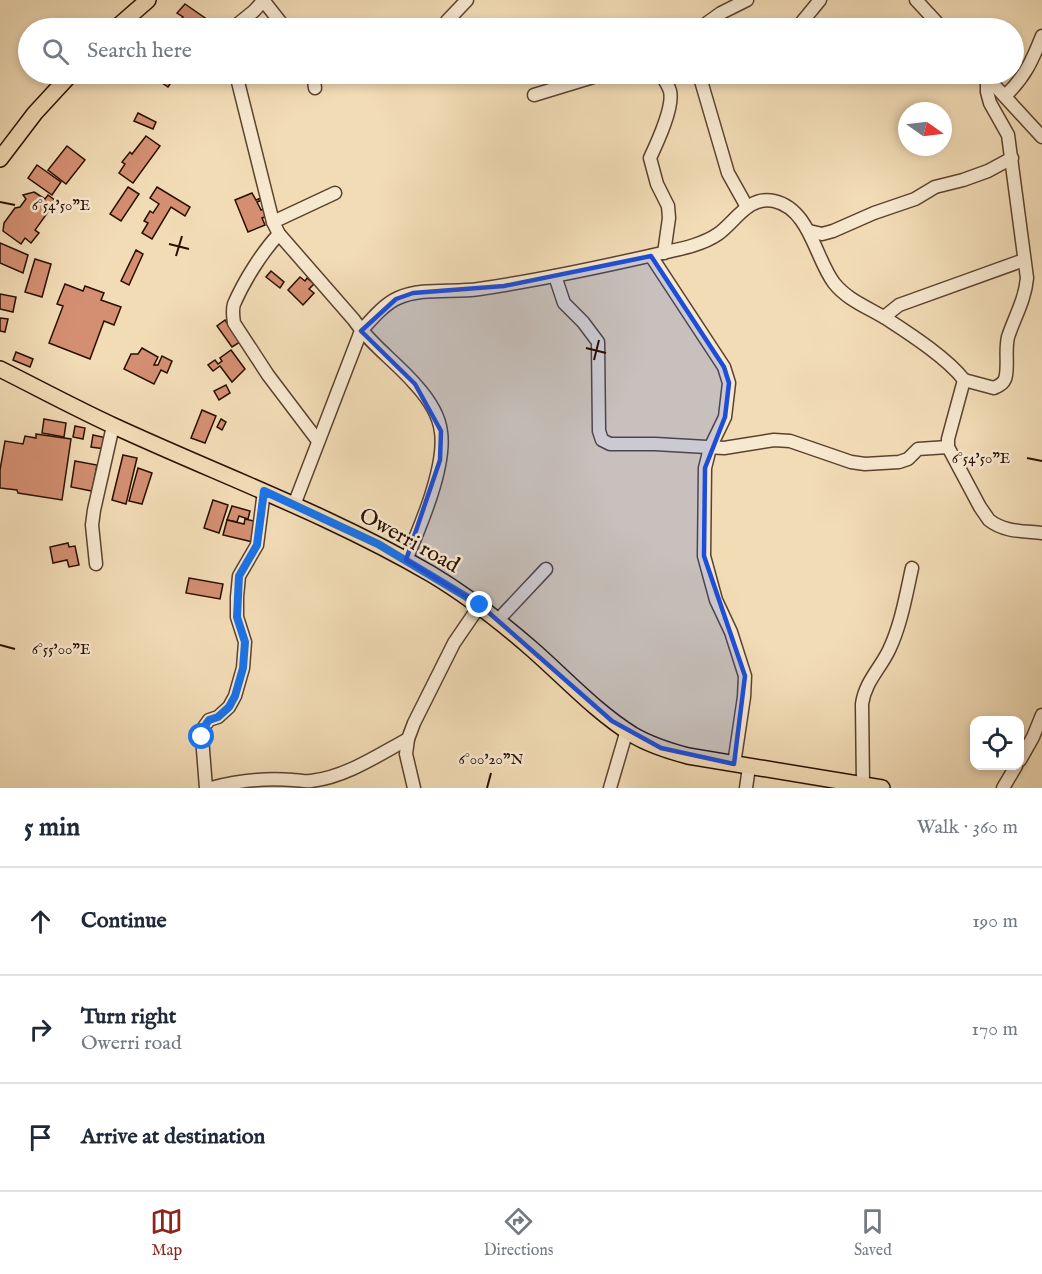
<!DOCTYPE html>
<meta charset="utf-8">
<style>
body{margin:0;font-family:"IM FELL English",serif;background:#f2f2f3;color:#1f2937}
.controls{position:absolute;right:18px;bottom:18px;display:grid;overflow:hidden;border-radius:12px;box-shadow:0 3px 9px #0003}
.controls button{width:54px;height:54px;display:grid;place-items:center;padding:0;border:0;border-bottom:2px solid #e0e1e3;background:#fff;color:#1f2937;font:30px sans-serif}
.compass{position:absolute;left:898px;top:102px;width:54px;height:54px;border-radius:50%;background:#fff;box-shadow:0 3px 9px #0003;rotate:104deg}
.stop{position:absolute;width:18px;height:18px;margin:-14px;border:4px solid #1a73e8;border-radius:50%;background:#fff}
.stop.end{background:#1a73e8;border-color:#fff;box-shadow:0 2px 6px #0008}
.list{margin:0;padding:0;list-style:none}
h2{display:flex;justify-content:space-between;align-items:center;height:78px;margin:0;padding:0 24px;font-size:26px}
h2 small{font-size:20px;font-weight:400;color:#747a83}
.list li{display:grid;grid-template-columns:39px 1fr auto;gap:18px;align-items:center;box-sizing:border-box;height:108px;padding:0 24px;border-top:2px solid #e0e1e3}
.list b{display:block;font-size:22px;white-space:nowrap}
.list p{margin:0;font-size:20px;white-space:nowrap;color:#747a83}
.list em{font-size:20px;font-style:normal;color:#747a83}
.icon{flex:none;width:33px;height:33px;fill:none;stroke:currentColor;stroke-width:2;stroke-linecap:round;stroke-linejoin:round}
.map{position:relative;flex:none;width:1042px;height:788px;overflow:hidden}
.search{position:absolute;background:#fff;box-shadow:0 3px 9px #0003;left:18px;right:18px;top:18px;height:66px;display:flex;align-items:center;gap:15px;box-sizing:border-box;padding:0 21px;border-radius:33px;color:#747a83;font-size:22px}
.sheet{height:402px;background:#fff}
nav{display:flex;justify-content:space-around;align-items:center;box-sizing:border-box;height:84px;border-top:2px solid #e0e1e3;background:#fff;font-size:16px;color:#747a83}
nav a{display:grid;justify-items:center;gap:3px}
nav .on{color:#8f2418}
.map>svg:first-child{display:block}
.building{fill:#d48f72;stroke:#290f00;stroke-width:1.5}
.lines{fill:none;stroke-linecap:round;stroke-linejoin:round}
.minor-casing{stroke:#5b422e;stroke-width:15}
.major-casing{stroke:#290f00;stroke-width:18}
.minor{stroke:#f7e8d0;stroke-width:12}
.major{stroke:#f2dcb6;stroke-width:15}
.route{stroke:#1a73e8;stroke-width:8}
.marked{fill:#1d4ed8;fill-opacity:0.2;stroke:#1d4ed8;stroke-width:4.5;stroke-linejoin:round}
.ticks{fill:none;stroke:#290f00;stroke-width:2}
.labels{text-anchor:middle;stroke-width:5;stroke-linejoin:round;paint-order:stroke}
.street-label{font-size:22px;fill:#290f00;stroke:#f7e8d0}
.ticks-label{font-size:15px;text-anchor:middle;fill:#290f00;stroke:#f7e8d0;stroke-width:5;stroke-linejoin:round;paint-order:stroke}
</style>
<div class="map">
<svg width="1042" height="788" viewBox="0 0 1042 788">
<rect width="100%" height="100%" fill="#f2dcb6"/>
<filter id="stains"><feTurbulence type="fractalNoise" baseFrequency=".00333" numOctaves="4"/><feColorMatrix values="0 0 0 0 .2 0 0 0 0 .09 0 0 0 0 .02 0 0 0 .5 -.17"/></filter>
<radialGradient id="worn" r=".72"><stop offset=".6" stop-color="#630" stop-opacity="0"/><stop offset="1" stop-color="#630" stop-opacity=".3"/></radialGradient>
<g class="building">
<polygon points="185,4 205,18 196,28 174,28 183,17 177,13"/>
<polygon points="149,74 177,74 168,87"/>
<polygon points="138,113 156,122 153,129 134,121"/>
<polygon points="146,136 160,146 133,183 119,173 125,164 122,162 130,152 132,154"/>
<polygon points="67,146 85,160 66,184 48,170"/>
<polygon points="37,165 61,182 52,195 28,178"/>
<polygon points="128,187 139,194 121,221 110,214"/>
<polygon points="157,187 190,207 185,216 171,207 152,239 142,233 148,223 144,221 150,211 153,213 159,204 150,198"/>
<polygon points="34,192 45,199 48,195 56,201 35,230 39,233 31,243 25,238 21,244 3,231 4,223 15,208 20,207 26,199 23,195"/>
<polygon points="252,193 256,200 261,198 262,200 257,202 261,210 265,208 268,216 262,218 265,225 248,232 235,200"/>
<polygon points="0,243 28,255 23,273 0,263"/>
<polygon points="136,250 143,254 129,285 121,281"/>
<polygon points="35,259 51,264 42,297 25,292"/>
<polygon points="271,271 284,282 280,288 266,277"/>
<polygon points="300,277 305,281 307,278 314,284 309,289 314,293 303,305 288,290"/>
<polygon points="65,284 83,291 85,286 104,293 101,300 121,307 114,325 104,321 90,359 49,343 63,306 57,304"/>
<polygon points="0,294 16,297 13,312 0,309"/>
<polygon points="0,318 8,319 5,332 0,331"/>
<polygon points="225,320 240,342 232,347 217,326"/>
<polygon points="142,348 158,357 154,365 158,365 162,356 172,361 167,373 161,370 154,384 124,369 131,354 138,354"/>
<polygon points="231,350 245,369 232,382 220,366 213,371 208,365 215,360 218,364 222,361 220,358"/>
<polygon points="16,352 33,359 30,367 13,360"/>
<polygon points="226,385 230,393 219,400 214,391"/>
<polygon points="202,410 216,416 205,443 191,438"/>
<polygon points="44,419 66,423 64,437 42,433"/>
<polygon points="221,419 226,422 222,430 217,427"/>
<polygon points="75,426 85,428 83,439 73,437"/>
<polygon points="36,434 71,439 62,500 18,493 17,490 0,488 0,470 5,441 23,444 25,436 36,438"/>
<polygon points="93,435 107,438 105,449 91,447"/>
<polygon points="123,455 137,458 126,504 112,500"/>
<polygon points="75,461 97,465 92,491 71,487"/>
<polygon points="138,468 152,473 142,504 129,501"/>
<polygon points="213,500 228,505 219,533 204,528"/>
<polygon points="232,506 250,511 248,519 239,516 237,522 227,520"/>
<polygon points="245,519 258,522 253,542 223,535 227,520 244,524"/>
<polygon points="68,543 69,547 75,546 79,565 69,567 67,560 53,563 50,547"/>
<polygon points="189,578 223,584 220,599 186,593"/>
</g>
<g class="lines">
<g class="minor-casing">
<g id="minor">
<polyline points="263,0 285,28"/>
<polyline points="916,0 942,28"/>
<polyline points="447,21 467,0"/>
<polyline points="233,28 254,11 264,0"/>
<polyline points="700,28 721,13 747,0"/>
<polyline points="797,28 820,0"/>
<path d="M236,74L273,222L279,234L354,320C370,344 395,361 415,384C426,396 439,414 441,432C446,467 420,527 406,560"/>
<polyline points="313,74 315,88"/>
<path d="M661,74C664,79 668,85 670,91C674,107 657,143 650,158L657,184L668,206L669,218L664,253"/>
<polyline points="699,74 728,173 747,207"/>
<polyline points="984,74 1042,137"/>
<polyline points="534,95 603,74"/>
<path d="M1005,96C1025,77 1032,61 1042,36"/>
<polyline points="273,222 335,193"/>
<polyline points="809,231 822,234 833,231 874,213 915,199 935,187 963,180 988,171 1012,158"/>
<path d="M279,234C262,252 244,281 234,304C232,310 233,316 234,323L268,375L318,441"/>
<polyline points="651,256 724,367 729,383 725,417 710,448 705,468 704,556 716,600 731,632 745,676 744,697 734,764"/>
<polyline points="555,276 564,303 583,322 598,342 599,431 602,440 610,444 655,444 724,448 774,440 790,441 851,462 865,464 899,462 908,459 918,449 948,447"/>
<polyline points="884,317 899,305 1024,260"/>
<path d="M964,380L994,388C1000,385 1005,383 1006,375C1008,362 1005,350 1008,337C1015,316 1025,300 1027,278L1008,135L990,103L987,92V77"/>
<path d="M294,505L361,331C371,320 384,304 398,298C423,287 453,293 479,289C541,280 601,267 662,253C680,249 702,245 718,234C735,222 749,195 774,201C810,209 815,258 834,283C848,301 872,309 890,321C913,336 948,359 964,380L948,439V447L980,507L989,520C1004,532 1023,531 1042,533"/>
<polyline points="96,564 92,525 94,510 113,426"/>
<polyline points="498,620 546,569"/>
<polyline points="1020,760 1033,737 1042,715"/>
<path d="M863,785L862,704C865,682 880,669 889,650C901,625 906,595 912,568"/>
<polyline points="206,788 202,737 204,727 209,720 218,717 229,707 235,696 243,668 245,642 237,617 237,597 239,576 257,545 264,491"/>
<path d="M211,788C236,781 267,778 293,780C299,780 305,782 311,781C346,777 378,755 408,739"/>
<polyline points="414,788 406,754 408,739 414,723 454,643 480,605"/>
<polyline points="610,788 627,730"/>
<polyline points="746,788 749,767"/>
<polyline points="1003,788 1016,766"/>
</g>
</g>
<g class="major-casing">
<g id="major">
<polyline points="116,28 148,0"/>
<polyline points="0,159 35,113 71,74"/>
<path d="M0,369C38,388 75,408 114,426C220,475 330,515 431,574C468,596 501,622 533,650C566,679 596,712 633,735C650,745 669,751 688,756L882,788"/>
</g>
</g>
<use href="#minor" class="minor"/>
<use href="#major" class="major"/>
</g>
<g class="lines">
<polyline class="route" points="202,737 204,727 209,720 218,717 229,707 235,696 243,668 245,642 237,617 239,576 257,545 264,491 378,544 480,605"/>
</g>
<path class="marked" d="M651,256L724,367L729,383L725,417L705,468L704,556L745,676L734,764L661,748L612,721L480,605L406,560L440,460L441,431L415,384L361,331L396,299L413,293L504,286Z"/>
<path class="ticks" d="M0,202L15,205M169,244L189,249M176,256L182,236M586,348L606,353M594,360L599,340M1027,458L1042,461M0,645L15,649M487,788L491,773"/>
<g class="labels">
<g class="street-label">
<text transform="translate(410 539) rotate(29)" y="8">Owerri road</text>
</g>
</g>
<g class="ticks-label">
<text x="61" y="210">6°54'50"E</text>
<text x="981" y="463">6°54'50"E</text>
<text x="61" y="654">6°55'00"E</text>
<text x="491" y="764">6°00'20"N</text>
</g>
<rect width="100%" height="100%" filter="url(#stains)"/>
<rect width="100%" height="100%" fill="url(#worn)"/>
</svg>
<div class="controls">
<button><svg class="icon" aria-label="locate" viewBox="0 0 24 24"><circle cx="12" cy="12" r="6"/><path d="M12 2v4M12 18v4M2 12h4M18 12h4"/></svg></button>
</div>
<svg class="compass" viewBox="-18 -18 36 36"><path d="M0-13l5 13h-10z" fill="#e53935"/><path d="M0 13l5-13h-10z" fill="#747a83"/></svg>
<div class="stop" style="left:202px;top:737px"></div>
<div class="stop end" style="left:480px;top:605px"></div>
<div class="search"><svg class="icon" aria-label="search" viewBox="0 0 24 24"><circle cx="10" cy="10" r="6"/><path d="M15 15l6 6"/></svg>Search here</div>
</div>
<section class="sheet">
<h2>5 min<small>Walk · 360 m</small></h2>
<ul class="list">
<li><svg class="icon" aria-label="ahead" viewBox="0 0 24 24"><path d="M12 20V5M6 11l6-6 6 6"/></svg><div><b>Continue</b></div><em>190 m</em></li>
<li><svg class="icon" aria-label="right" viewBox="0 0 24 24"><path d="M7 20v-9h11M14 6l5 5-5 5"/></svg><div><b>Turn right</b><p>Owerri road</p></div><em>170 m</em></li>
<li><svg class="icon" aria-label="arrive" viewBox="0 0 24 24"><path d="M6 21V4h12l-3 4 3 4H6"/></svg><div><b>Arrive at destination</b></div></li>
</ul>
</section>
<nav>
<a class="on"><svg class="icon" aria-label="map" viewBox="0 0 24 24"><path d="M3 6l6-2 6 2 6-2v14l-6 2-6-2-6 2zM9 4v14M15 6v14"/></svg>Map</a>
<a><svg class="icon" aria-label="directions" viewBox="0 0 24 24"><path d="M12 3l9 9-9 9-9-9zM9 14v-3h6M13 9l2 2-2 2"/></svg>Directions</a>
<a><svg class="icon" aria-label="saved" viewBox="0 0 24 24"><path d="M7 4h10v16l-5-4-5 4z"/></svg>Saved</a>
</nav>
